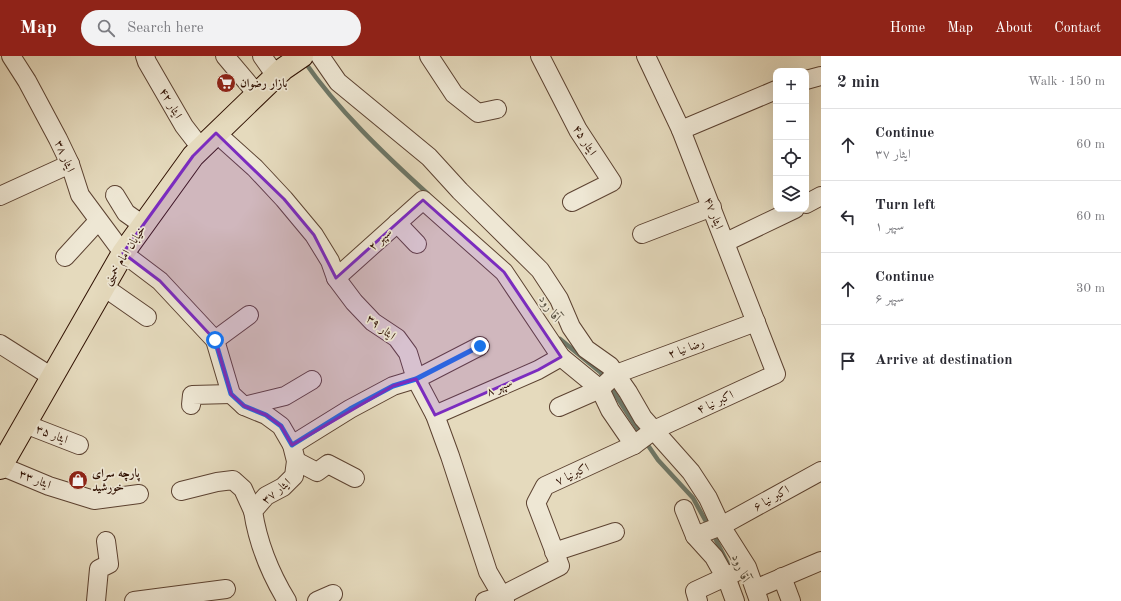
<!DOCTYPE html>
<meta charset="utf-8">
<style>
body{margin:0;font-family:"Old Standard TT",Amiri,serif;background:#f2f2f3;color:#2b2b33}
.controls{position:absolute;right:12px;top:12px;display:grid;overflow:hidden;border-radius:8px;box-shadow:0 4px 16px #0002}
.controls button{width:36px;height:36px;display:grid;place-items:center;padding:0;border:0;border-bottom:1px solid #e1e1e2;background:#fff;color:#2b2b33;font:20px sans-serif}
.stop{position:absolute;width:12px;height:12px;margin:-9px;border:3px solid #1a73e8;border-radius:50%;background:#fff}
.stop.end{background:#1a73e8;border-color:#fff;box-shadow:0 1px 4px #0008}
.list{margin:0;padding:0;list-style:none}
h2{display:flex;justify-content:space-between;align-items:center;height:52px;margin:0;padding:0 16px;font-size:17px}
h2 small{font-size:13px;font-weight:400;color:#7c7c81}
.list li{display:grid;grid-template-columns:26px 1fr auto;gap:12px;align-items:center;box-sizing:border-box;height:72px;padding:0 16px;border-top:1px solid #e1e1e2}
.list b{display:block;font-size:15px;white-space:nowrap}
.list p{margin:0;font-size:13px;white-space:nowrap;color:#7c7c81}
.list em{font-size:13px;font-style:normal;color:#7c7c81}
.icon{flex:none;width:22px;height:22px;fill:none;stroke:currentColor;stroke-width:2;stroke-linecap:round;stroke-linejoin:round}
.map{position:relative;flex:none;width:821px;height:545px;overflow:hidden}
header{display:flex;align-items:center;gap:24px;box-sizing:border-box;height:56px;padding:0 20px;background:#8f2418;color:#fff}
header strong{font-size:19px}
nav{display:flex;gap:22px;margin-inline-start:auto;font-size:14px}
.search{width:280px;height:36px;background:#f2f2f3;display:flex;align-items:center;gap:10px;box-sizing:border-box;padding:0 14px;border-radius:22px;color:#7c7c81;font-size:15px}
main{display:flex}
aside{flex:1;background:#fff}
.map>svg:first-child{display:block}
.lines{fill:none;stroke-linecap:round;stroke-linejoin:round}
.stream{stroke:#6d7767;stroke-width:4.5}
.street-casing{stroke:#5c4231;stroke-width:20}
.primary-casing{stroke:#2f1002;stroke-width:24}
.street{stroke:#eee7d4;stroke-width:18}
.primary{stroke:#e5dabd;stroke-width:22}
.route{stroke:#1a73e8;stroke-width:5}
.marked{fill:#7b2cbf;fill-opacity:0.2;stroke:#7b2cbf;stroke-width:3;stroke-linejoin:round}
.labels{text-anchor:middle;stroke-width:3.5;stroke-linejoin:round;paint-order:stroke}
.poi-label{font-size:12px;font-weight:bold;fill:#2f1002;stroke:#eee7d4;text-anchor:start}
.street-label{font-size:12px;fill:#2f1002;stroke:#eee7d4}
.water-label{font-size:13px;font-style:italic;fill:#534c3d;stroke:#eee7d4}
</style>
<header>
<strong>Map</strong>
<div class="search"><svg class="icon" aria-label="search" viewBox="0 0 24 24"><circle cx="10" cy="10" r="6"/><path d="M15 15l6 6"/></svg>Search here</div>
<nav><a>Home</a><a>Map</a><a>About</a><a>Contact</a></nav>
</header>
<main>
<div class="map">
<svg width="821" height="545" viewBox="0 0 821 545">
<rect width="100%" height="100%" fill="#e5dabd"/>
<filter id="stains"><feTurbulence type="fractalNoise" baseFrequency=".005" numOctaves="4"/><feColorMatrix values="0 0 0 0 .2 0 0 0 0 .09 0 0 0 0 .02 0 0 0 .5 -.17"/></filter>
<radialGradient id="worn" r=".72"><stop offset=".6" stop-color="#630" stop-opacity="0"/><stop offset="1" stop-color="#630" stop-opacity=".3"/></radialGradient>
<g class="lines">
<g class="stream">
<path d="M304,5C338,54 384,98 428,138"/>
<polyline points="560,283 600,316 605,323"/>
<polyline points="609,329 641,378"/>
<polyline points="645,385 658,404 693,442 709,471"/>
<polyline points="713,478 731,514"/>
</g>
<g class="street-casing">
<g id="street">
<path d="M11,0L27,25L58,83L70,108L80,139L123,197L160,225L215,284L231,338L244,350L266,359L281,370L292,389L296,405L294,420L283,431L266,440L253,455C258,488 270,517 287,545"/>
<polyline points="145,0 147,6 184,70 201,92"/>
<polyline points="225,0 257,38"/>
<polyline points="262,0 276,20"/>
<polyline points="320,0 338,26 429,101 460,135 540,214 559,243 571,271 586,293 610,310 628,336 643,362 691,416 708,442 721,470 747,511 759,545"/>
<polyline points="429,0 454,38 478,57 497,53"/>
<polyline points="540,0 578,74 612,126 572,146"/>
<polyline points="806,24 821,20"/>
<polyline points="681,74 776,34"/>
<polyline points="216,77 255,112 284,143 314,179 330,205 336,222 354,246 373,266 397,282 408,297 416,323 435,359 450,400 488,516 505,545"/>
<polyline points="115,139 126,157 143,169"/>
<polyline points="0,140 70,108"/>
<polyline points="806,148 821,140"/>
<polyline points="397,167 417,188"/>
<polyline points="642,178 712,151"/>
<polyline points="726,186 795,153"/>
<polyline points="65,201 98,165"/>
<polyline points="336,222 423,144 504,216 561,301 600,333 610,354 634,389"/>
<polyline points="104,231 147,261"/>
<polyline points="215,284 249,259"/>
<polyline points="0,288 52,321"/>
<polyline points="191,349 192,339 231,338"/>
<polyline points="244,350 285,340 312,324"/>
<polyline points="559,351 600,333 616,318 756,266"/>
<polyline points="435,359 538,314 561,301"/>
<polyline points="25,368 79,389"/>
<polyline points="292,389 350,353 393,330 416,323 480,290"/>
<polyline points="296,405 317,416 328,408 355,422"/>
<polyline points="1,410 49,430 94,444 139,438"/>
<polyline points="181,435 217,426 233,424 243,433 253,455"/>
<polyline points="684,453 695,480 714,501 728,526 735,545"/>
<polyline points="695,480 721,470 821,415"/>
<polyline points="554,496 615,476"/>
<polyline points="782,521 791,545"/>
<polyline points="755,533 821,505"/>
<polyline points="96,545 99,513 109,508 106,485"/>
<polyline points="134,545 226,533"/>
<polyline points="317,545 333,538"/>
<polyline points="485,545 501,540 560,510 536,447 545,430 634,389 654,374 776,318 681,74 646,0"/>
<polyline points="698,545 695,535 736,516"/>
</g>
</g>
<g class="primary-casing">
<polyline id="primary" points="0,412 123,197 193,100 283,13 302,0"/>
</g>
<use href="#street" class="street"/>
<use href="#primary" class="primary"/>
</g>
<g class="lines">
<polyline class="route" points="215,284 231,338 244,350 266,359 281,370 292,389 350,353 393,330 416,323 480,290"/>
</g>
<path class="marked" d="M216,77L284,143L314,179L336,222L423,144L504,216L561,301L538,314L435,359L416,323L393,330L292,389L281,370L266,359L244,350L231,338L215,284L160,225L123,197L193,100Z"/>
<defs>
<g id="supermarket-disc" transform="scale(1)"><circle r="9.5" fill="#8f2418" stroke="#eee7d4"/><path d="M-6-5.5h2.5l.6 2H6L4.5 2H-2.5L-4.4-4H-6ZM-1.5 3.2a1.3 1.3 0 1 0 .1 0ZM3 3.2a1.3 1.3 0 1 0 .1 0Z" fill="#fff"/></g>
<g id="shop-disc" transform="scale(1)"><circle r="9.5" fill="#8f2418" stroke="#eee7d4"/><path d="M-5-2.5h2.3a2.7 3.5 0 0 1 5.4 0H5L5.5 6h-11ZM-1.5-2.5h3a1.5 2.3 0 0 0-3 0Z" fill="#fff"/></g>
</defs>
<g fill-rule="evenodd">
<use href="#supermarket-disc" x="226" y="27"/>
<use href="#shop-disc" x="78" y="424"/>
</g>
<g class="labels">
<g class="poi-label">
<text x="240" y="31">بازار رضوان</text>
<text x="92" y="421">پارچه سرای<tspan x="92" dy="14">خورشید</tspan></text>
</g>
<g class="street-label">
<text transform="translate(171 47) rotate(60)" y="4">ایثار ۴۲</text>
<text transform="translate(585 84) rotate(58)" y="4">ایثار ۴۵</text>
<text transform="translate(65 100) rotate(67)" y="4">ایثار ۳۸</text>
<text transform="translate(714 157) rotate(69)" y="4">ایثار ۴۷</text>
<text transform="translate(380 183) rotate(-42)" y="4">سپهر ۲</text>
<text transform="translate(124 199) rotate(-57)" y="4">خیابان امام خمینی</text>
<text transform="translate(381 271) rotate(38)" y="4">ایثار ۳۹</text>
<text transform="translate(686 292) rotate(-20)" y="4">رضا نیا ۲</text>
<text transform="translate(499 331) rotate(-23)" y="4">سپهر ۸</text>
<text transform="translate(715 346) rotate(-25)" y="4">اکبر نیا ۴</text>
<text transform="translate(52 378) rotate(21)" y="4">ایثار ۳۵</text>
<text transform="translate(572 418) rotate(-25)" y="4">اکبرنیا ۷</text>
<text transform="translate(35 423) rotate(22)" y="4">ایثار ۳۳</text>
<text transform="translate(276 435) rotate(-39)" y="4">ایثار ۳۷</text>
<text transform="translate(771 442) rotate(-29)" y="4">اکبر نیا ۶</text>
</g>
<g class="water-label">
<text transform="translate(551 252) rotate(55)" y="5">آقا رود</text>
<text transform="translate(742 512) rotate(67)" y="5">آقا رود</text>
</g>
</g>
<rect width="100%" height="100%" filter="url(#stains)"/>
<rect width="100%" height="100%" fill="url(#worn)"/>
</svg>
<div class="controls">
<button>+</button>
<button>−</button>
<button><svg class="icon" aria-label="locate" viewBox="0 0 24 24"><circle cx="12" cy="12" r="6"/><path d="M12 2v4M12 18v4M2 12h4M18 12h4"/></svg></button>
<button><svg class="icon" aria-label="layers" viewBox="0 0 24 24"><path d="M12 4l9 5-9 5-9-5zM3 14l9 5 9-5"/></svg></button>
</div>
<div class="stop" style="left:215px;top:284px"></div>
<div class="stop end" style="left:480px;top:290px"></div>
</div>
<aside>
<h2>2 min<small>Walk · 150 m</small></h2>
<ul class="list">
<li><svg class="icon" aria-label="ahead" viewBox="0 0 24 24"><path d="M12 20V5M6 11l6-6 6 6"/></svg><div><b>Continue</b><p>ایثار ۳۷</p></div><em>60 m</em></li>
<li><svg class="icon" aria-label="left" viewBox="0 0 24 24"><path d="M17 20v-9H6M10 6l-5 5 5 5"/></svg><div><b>Turn left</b><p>سپهر ۱</p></div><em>60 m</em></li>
<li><svg class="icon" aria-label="ahead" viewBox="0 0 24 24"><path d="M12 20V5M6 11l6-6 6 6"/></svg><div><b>Continue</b><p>سپهر ۶</p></div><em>30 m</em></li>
<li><svg class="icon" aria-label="arrive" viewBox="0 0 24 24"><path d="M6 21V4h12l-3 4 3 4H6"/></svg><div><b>Arrive at destination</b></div></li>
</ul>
</aside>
</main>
